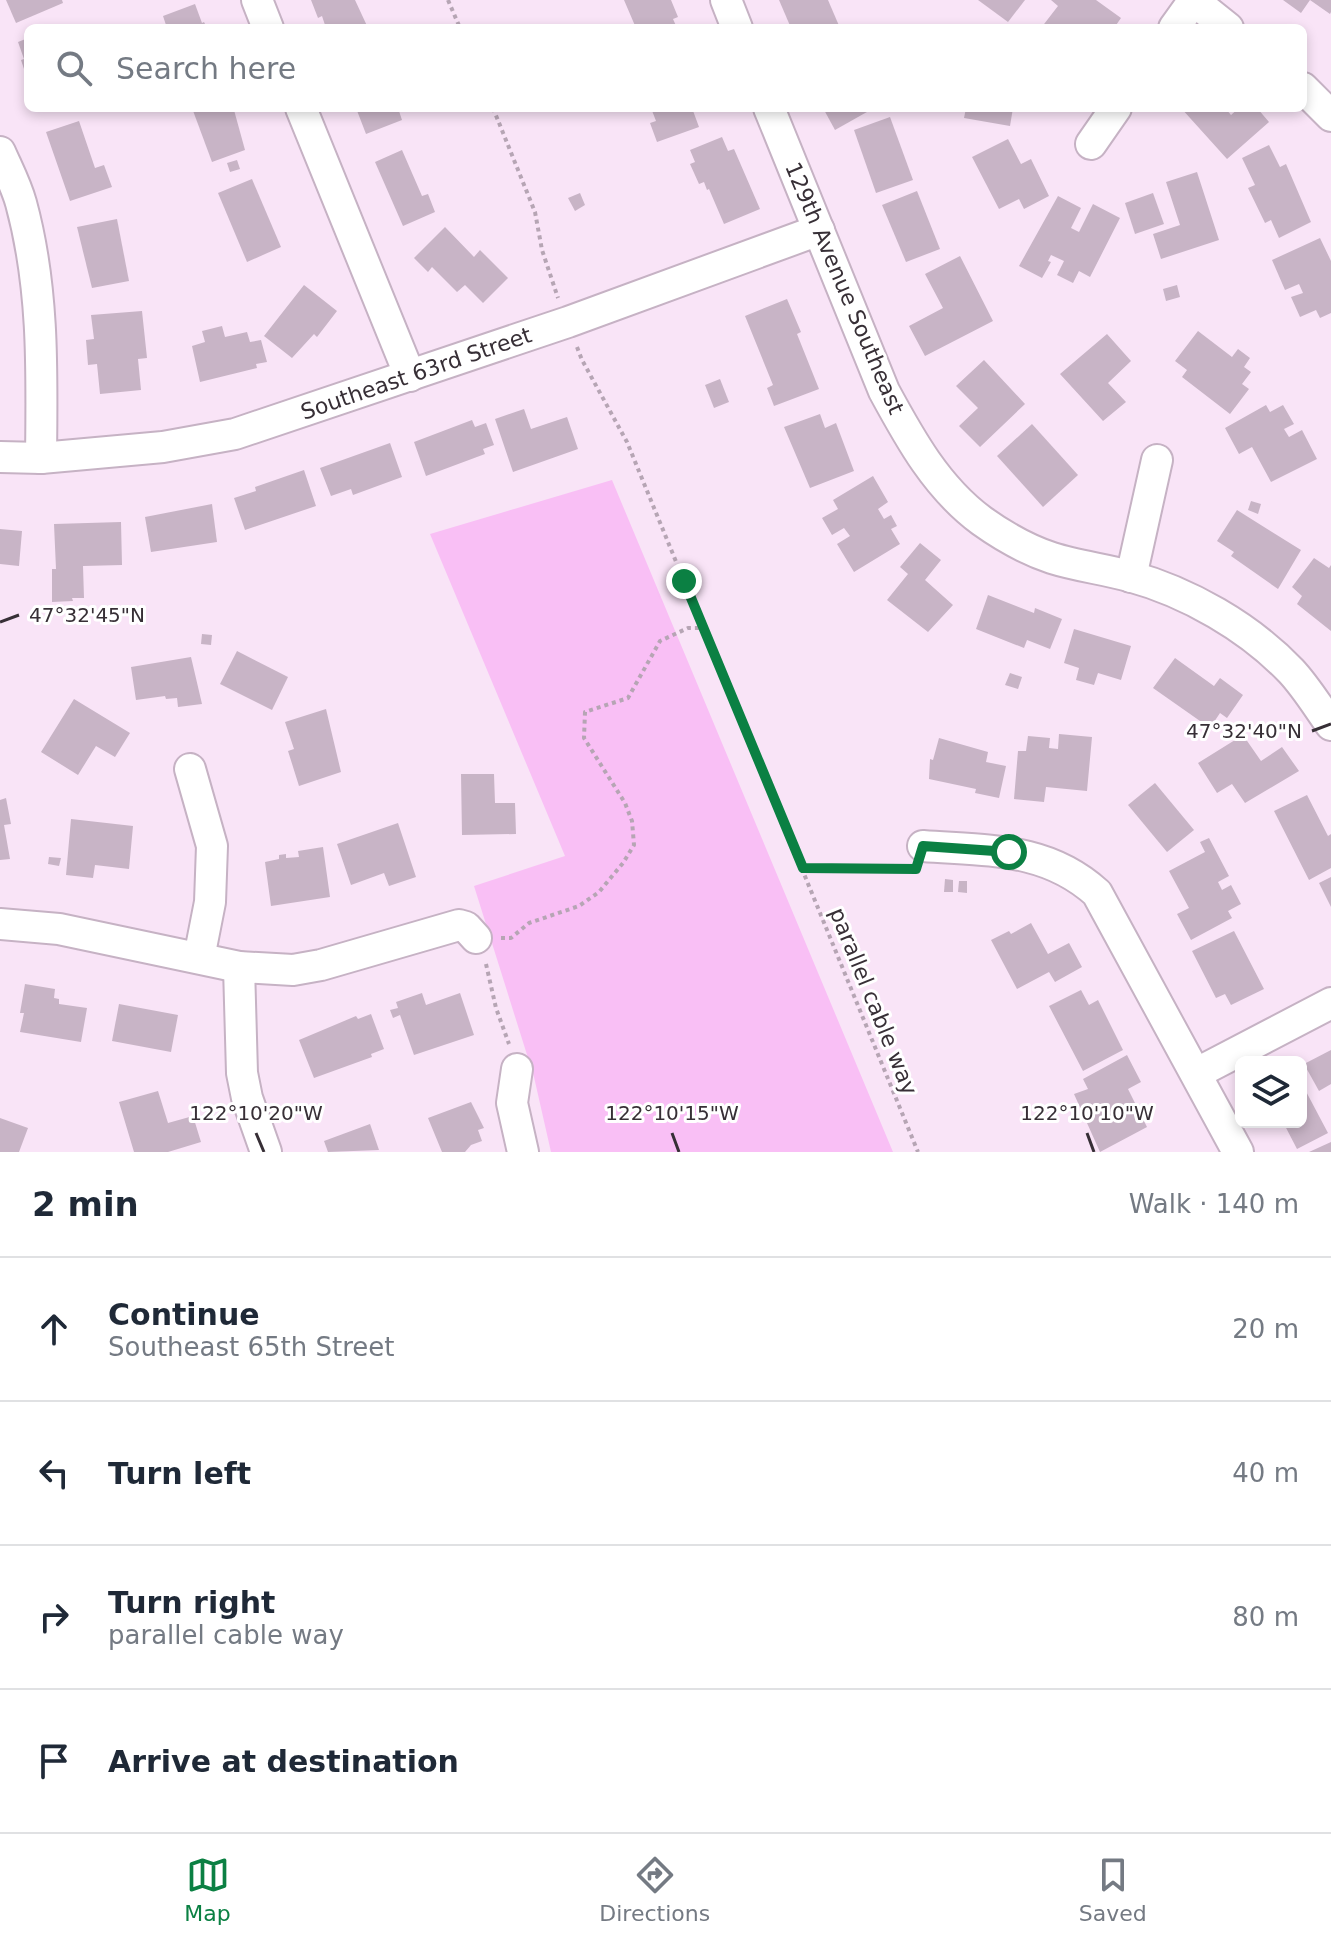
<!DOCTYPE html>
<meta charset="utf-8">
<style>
body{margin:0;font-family:"DejaVu Sans",sans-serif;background:#f2f2f3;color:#1f2937}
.controls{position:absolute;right:24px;bottom:24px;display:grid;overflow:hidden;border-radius:12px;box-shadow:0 4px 12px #0003}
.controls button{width:72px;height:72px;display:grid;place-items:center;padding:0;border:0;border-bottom:2px solid #e0e1e3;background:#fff;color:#1f2937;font:40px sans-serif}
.stop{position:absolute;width:24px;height:24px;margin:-18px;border:6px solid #0b8043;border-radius:50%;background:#fff}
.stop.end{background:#0b8043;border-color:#fff;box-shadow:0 2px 8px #0008}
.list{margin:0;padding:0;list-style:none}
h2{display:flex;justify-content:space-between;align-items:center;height:104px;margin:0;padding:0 32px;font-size:34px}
h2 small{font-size:26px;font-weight:400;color:#747a83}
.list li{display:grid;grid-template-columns:52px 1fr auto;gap:24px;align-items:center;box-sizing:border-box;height:144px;padding:0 32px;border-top:2px solid #e0e1e3}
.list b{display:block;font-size:30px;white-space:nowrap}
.list p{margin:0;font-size:26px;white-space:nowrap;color:#747a83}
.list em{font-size:26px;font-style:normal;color:#747a83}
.icon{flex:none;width:44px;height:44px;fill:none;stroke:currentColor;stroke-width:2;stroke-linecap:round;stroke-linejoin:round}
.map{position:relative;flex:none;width:1331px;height:1152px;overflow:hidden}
.search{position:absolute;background:#fff;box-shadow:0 4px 12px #0003;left:24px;right:24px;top:24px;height:88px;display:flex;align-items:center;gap:20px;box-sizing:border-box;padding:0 28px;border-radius:12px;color:#747a83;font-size:30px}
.sheet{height:680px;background:#fff}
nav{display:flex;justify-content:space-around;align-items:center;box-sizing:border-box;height:112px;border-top:2px solid #e0e1e3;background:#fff;font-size:22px;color:#747a83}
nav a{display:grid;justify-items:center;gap:4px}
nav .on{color:#0b8043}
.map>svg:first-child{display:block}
.green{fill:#f9bff5}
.building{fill:#c8b4c6}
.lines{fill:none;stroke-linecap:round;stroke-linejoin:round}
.minor-casing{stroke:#c6b2c4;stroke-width:34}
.path{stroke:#b6a5b4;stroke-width:4;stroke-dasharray:4 4;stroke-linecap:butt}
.minor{stroke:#fff;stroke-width:30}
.route{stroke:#0b8043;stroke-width:10}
.ticks{fill:none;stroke:#372f36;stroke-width:3}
.labels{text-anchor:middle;stroke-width:6;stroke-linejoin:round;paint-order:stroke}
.street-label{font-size:22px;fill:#372f36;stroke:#fff}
.ticks-label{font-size:20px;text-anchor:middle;fill:#372f36;stroke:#fff;stroke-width:6;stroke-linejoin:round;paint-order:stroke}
</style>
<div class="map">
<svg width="1331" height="1152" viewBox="0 0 1331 1152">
<rect width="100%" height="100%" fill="#f9e4f7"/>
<polygon class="green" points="612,480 893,1152 551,1152 534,1077 474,886 565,856 430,534"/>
<g class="building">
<polygon points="6,0 62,0 63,3 16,23"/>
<polygon points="311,0 355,0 368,28 326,28 322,16 318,18"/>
<polygon points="624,0 671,0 678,17 673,19 677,28 636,28"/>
<polygon points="779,0 828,0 840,28 791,28"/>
<polygon points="978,0 1025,0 1008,22"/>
<polygon points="1051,0 1096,0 1121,18 1114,28 1041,28 1058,6"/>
<polygon points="1283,0 1331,0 1331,12 1330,14 1310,0 1301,13"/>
<polygon points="195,4 202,23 204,22 207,28 167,28 163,16"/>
<polygon points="28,38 28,67 24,69 21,60 24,59 18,42"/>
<polygon points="192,108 234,110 245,150 212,162"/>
<polygon points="356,108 398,108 402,120 366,134"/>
<polygon points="651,108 692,108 699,127 657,142 650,123 656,121"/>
<polygon points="823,108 874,108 835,130"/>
<polygon points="966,108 1013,108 1010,126 964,118"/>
<polygon points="1181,108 1225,108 1231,115 1239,108 1257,108 1269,122 1227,159"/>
<polygon points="890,117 913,180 876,193 854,130"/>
<polygon points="79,121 95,168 104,165 112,187 70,201 46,132"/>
<polygon points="722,137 728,151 734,149 760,209 724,224 709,189 707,190 704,182 699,184 690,164 695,162 690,150"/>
<polygon points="1008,139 1021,164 1031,159 1049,196 1024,209 1019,199 999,209 972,157"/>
<polygon points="1269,145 1280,167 1286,164 1311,222 1279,238 1271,220 1265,223 1248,188 1255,185 1242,158"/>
<polygon points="402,150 422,196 428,194 435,212 403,226 375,162"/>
<polygon points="237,160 240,169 230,172 227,163"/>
<polygon points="1197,172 1219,240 1161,259 1153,234 1180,225 1166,182"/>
<polygon points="252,179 281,247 247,262 218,193"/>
<polygon points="917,191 940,249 906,262 882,205"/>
<polygon points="580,193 585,205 575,211 568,198"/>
<polygon points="1153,193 1164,224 1135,234 1125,203"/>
<polygon points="1058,196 1081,208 1071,228 1079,232 1093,204 1120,218 1090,277 1079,271 1073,283 1057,275 1064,261 1051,255 1048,261 1051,262 1042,278 1019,266"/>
<polygon points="117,219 129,281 92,288 77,227"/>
<polygon points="445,227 474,257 480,250 508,278 483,303 465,285 457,292 432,267 428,272 414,258"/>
<polygon points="1320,238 1331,261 1331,313 1320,318 1316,310 1300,317 1291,297 1303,293 1299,284 1285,290 1272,260"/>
<polygon points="960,256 993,321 925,356 909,326 943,308 925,274"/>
<polygon points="304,285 337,311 317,337 314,334 292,358 264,336"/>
<polygon points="1177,285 1180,297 1166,301 1163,289"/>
<polygon points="787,299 801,332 797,334 819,389 774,406 767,388 773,385 745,316"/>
<polygon points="142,311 147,358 138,359 141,390 100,394 97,364 88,365 86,340 94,339 91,315"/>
<polygon points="222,326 225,337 247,332 250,342 261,340 267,362 256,364 257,368 200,382 192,346 205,342 202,331"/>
<polygon points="1198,331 1232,357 1238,349 1250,358 1244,367 1251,372 1242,384 1249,389 1230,414 1182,377 1187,370 1175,361"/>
<polygon points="1107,334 1131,361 1108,383 1126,402 1103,421 1060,374"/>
<polygon points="984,360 1025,404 980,447 959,426 978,408 956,386"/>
<polygon points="720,379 729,402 714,408 705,385"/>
<polygon points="1266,405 1270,412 1283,405 1294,424 1284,429 1289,437 1302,430 1317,459 1271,482 1252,447 1239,454 1225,428"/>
<polygon points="524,409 531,429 567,417 578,449 513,472 495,419"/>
<polygon points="820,414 825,428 836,423 854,471 810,488 784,427"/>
<polygon points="472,420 475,427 486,423 494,445 483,449 485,454 426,476 414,442"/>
<polygon points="1032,424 1078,475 1043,507 997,456"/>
<polygon points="390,443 402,477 353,495 351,489 331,496 320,468"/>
<polygon points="304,470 316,506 245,530 234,498 256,491 255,487"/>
<polygon points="873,476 888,502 878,509 884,519 891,515 897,526 891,529 900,544 854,572 837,544 850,536 844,528 832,535 822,518 838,509 833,500"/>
<polygon points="1251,501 1261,504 1258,514 1248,510"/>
<polygon points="212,504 217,542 151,552 145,517"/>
<polygon points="1237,510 1301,550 1278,589 1231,556 1234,552 1217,541"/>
<polygon points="121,522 122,565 83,566 84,598 72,598 73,601 52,602 52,569 56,569 54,524"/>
<polygon points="0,529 22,531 19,566 0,564"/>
<polygon points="920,543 941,560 925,580 953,605 928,632 887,600 908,574 900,567"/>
<polygon points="1314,558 1329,568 1331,565 1331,631 1297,604 1302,596 1292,587"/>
<polygon points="988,595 1034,613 1035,608 1062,619 1050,649 1027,640 1024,648 976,629"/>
<polygon points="1074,629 1131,646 1121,680 1098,673 1094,685 1076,680 1079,668 1064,663"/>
<polygon points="202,634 212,635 211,645 201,644"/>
<polygon points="237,651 288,677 272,710 220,684"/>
<polygon points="191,657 202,704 178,707 177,698 166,699 165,696 136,700 131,667"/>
<polygon points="1175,658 1214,686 1220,678 1243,695 1227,718 1220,713 1210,728 1153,688"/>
<polygon points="1010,673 1022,677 1018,689 1005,685"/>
<polygon points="74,699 130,733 115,757 96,746 78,775 41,752"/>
<polygon points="326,709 341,772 299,786 288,751 294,749 285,722"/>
<polygon points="1059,734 1092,737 1087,791 1046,787 1044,802 1014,799 1018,751 1026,751 1028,736 1050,738 1049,748 1058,749"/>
<polygon points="1243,735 1261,761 1282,747 1299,771 1245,803 1232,784 1217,793 1198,763"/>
<polygon points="939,738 988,752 986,762 1006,766 999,798 975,793 976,789 929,779 930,759 933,760"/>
<polygon points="461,774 494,774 495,803 515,803 516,834 462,835"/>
<polygon points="1155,783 1194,830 1167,852 1128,805"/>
<polygon points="1307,795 1328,836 1331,834 1331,868 1309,880 1274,811"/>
<polygon points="6,798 11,824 4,825 10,859 0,860 0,800"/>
<polygon points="71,819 133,826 129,869 95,865 93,878 66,875"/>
<polygon points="398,823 416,877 389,886 384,873 351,885 337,844"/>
<polygon points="1209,838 1229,876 1218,882 1222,890 1231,885 1241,904 1228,911 1232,918 1191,940 1177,914 1189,908 1169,871 1205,852 1200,842"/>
<polygon points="323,847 330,897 271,906 265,862 279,859 279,855 286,854 286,858 299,857 298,851"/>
<polygon points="49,857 61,858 59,866 48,864"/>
<polygon points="1331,877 1331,907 1319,883"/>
<polygon points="945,879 953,880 953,892 944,892"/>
<polygon points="959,881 967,881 967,893 958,892"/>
<polygon points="1031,923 1048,954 1069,943 1082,967 1055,982 1049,972 1017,989 991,940 1009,931 1011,934"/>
<polygon points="1234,931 1264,989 1231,1005 1225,994 1216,998 1192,951"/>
<polygon points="25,984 55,989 54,998 59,999 59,1004 87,1008 81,1042 20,1032 24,1013 20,1013"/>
<polygon points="1081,990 1089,1005 1098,1000 1123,1050 1083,1071 1049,1006"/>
<polygon points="422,993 426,1005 460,993 474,1035 414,1055 400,1015 393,1018 390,1010 398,1008 396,1002"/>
<polygon points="119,1004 178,1015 171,1052 112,1041"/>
<polygon points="371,1014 384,1049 371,1054 372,1057 314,1078 299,1040 356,1016 358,1019"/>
<polygon points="1331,1050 1331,1084 1319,1091 1304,1064"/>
<polygon points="1127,1055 1141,1082 1128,1089 1147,1127 1100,1152 1074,1094 1088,1089 1083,1079"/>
<polygon points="1301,1082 1328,1133 1297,1149 1283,1122 1301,1122"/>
<polygon points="158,1091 168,1123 193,1116 201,1142 168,1152 134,1152 119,1102"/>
<polygon points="471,1102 484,1128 478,1130 482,1141 471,1145 465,1152 442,1152 428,1118"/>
<polygon points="0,1118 28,1128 19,1152 0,1152"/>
<polygon points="370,1124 379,1150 328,1152 324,1141"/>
<polygon points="1331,1142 1331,1152 1309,1152"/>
</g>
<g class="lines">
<g class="minor-casing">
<g id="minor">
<polyline points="257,0 268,28"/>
<polyline points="726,0 737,28"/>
<polyline points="1193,0 1228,28"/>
<polyline points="1174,28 1194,0"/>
<polyline points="1303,88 1331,116"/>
<polyline points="301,108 410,376"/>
<path d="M769,108L884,391C910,439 937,488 982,521C1003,536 1028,550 1052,558C1077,566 1104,569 1129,576C1188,592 1249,627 1291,671C1306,687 1318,707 1331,725"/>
<polyline points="1091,144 1116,108"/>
<path d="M0,152C7,168 16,185 21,203C44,287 42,372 41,458"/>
<polyline points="0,457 41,458 163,447 235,434 568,322 819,230"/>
<polyline points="1131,577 1157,460"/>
<polyline points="190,769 212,846 210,902 199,958"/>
<path d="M923,846C988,851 1046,847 1097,893L1238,1152"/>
<polyline points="0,924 59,929 239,967 293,970 321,965 459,925 466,927 476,938"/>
<polyline points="239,967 242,1073 247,1098 266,1152"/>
<polyline points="517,1069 512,1103 523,1152"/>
<polyline points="1197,1073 1331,1003"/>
</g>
</g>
<g class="path">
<polyline points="448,0 460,28"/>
<polyline points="493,108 535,212 542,250 558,298"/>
<polyline points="577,347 582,360 627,442 918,1152"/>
<polyline points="803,868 909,869"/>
<polyline points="501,938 511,938 529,923 579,906 599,892 623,863 634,845 632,821 625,803 584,738 585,712 628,698 660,641 688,628 703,628"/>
<polyline points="486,964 496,1008 509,1044"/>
</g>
<use href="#minor" class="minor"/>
</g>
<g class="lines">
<polyline class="route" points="684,581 803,868 916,869 923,846 1009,852"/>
</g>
<path class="ticks" d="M0,622L19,615M1312,731L1331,724M256,1133L264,1152M672,1133L679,1152M1087,1133L1094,1152"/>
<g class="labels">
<g class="street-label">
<text transform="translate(845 288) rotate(67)" y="8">129th Avenue Southeast</text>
<text transform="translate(416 373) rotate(-19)" y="8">Southeast 63rd Street</text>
<text transform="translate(874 1001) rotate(68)" y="8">parallel cable way</text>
</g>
</g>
<g class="ticks-label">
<text x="87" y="622">47°32'45"N</text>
<text x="1244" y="738">47°32'40"N</text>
<text x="256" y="1120">122°10'20"W</text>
<text x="672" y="1120">122°10'15"W</text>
<text x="1087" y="1120">122°10'10"W</text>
</g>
</svg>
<div class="controls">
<button><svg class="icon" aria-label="layers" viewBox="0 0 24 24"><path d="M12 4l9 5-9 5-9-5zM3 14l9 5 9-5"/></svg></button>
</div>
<div class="stop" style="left:1009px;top:852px"></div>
<div class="stop end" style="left:684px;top:581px"></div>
<div class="search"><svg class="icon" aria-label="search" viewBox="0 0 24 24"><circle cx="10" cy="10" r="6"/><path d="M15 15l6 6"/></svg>Search here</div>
</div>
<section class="sheet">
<h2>2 min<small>Walk · 140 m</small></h2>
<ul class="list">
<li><svg class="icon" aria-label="ahead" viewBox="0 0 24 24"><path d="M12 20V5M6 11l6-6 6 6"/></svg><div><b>Continue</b><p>Southeast 65th Street</p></div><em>20 m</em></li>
<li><svg class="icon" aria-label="left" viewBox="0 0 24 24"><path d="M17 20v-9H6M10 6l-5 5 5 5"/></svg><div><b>Turn left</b></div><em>40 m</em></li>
<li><svg class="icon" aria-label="right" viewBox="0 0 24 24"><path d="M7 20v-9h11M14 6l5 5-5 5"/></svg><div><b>Turn right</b><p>parallel cable way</p></div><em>80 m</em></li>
<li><svg class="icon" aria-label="arrive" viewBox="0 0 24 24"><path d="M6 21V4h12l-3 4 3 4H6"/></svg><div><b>Arrive at destination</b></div></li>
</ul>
</section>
<nav>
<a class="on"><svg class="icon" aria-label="map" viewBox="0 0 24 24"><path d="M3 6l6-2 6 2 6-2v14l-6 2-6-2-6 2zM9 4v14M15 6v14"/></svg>Map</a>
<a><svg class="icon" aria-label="directions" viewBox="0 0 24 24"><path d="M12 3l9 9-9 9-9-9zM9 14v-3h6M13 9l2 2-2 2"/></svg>Directions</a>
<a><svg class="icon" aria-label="saved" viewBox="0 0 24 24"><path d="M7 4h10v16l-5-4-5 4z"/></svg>Saved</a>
</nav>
